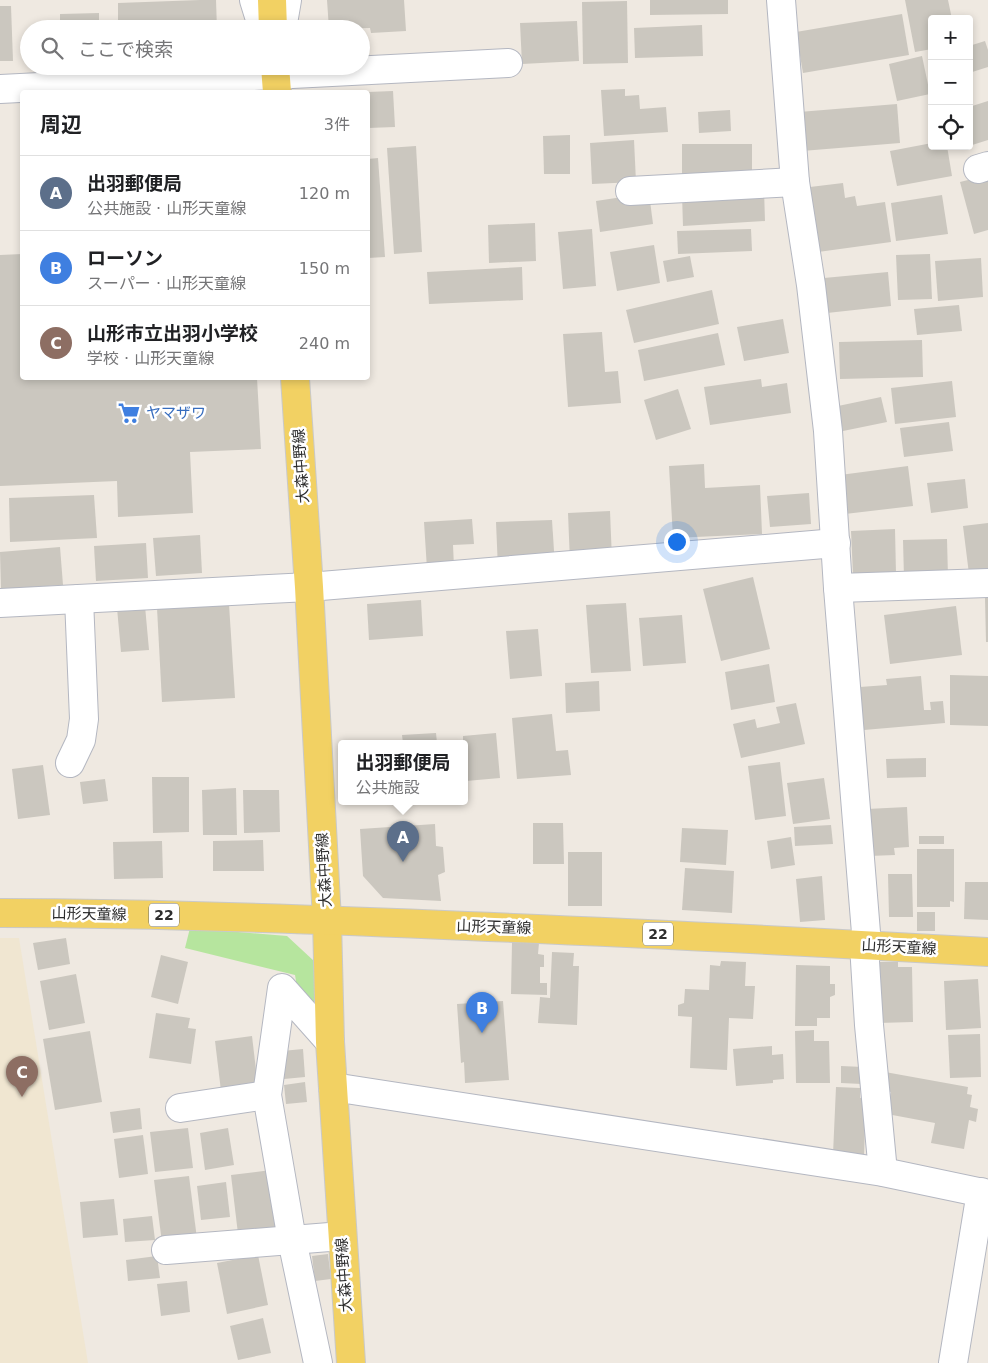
<!DOCTYPE html>
<html lang="ja">
<meta charset="utf-8">
<style>
body{margin:0;font-family:"DejaVu Sans","Noto Sans JP",sans-serif;background:#f6f6f6;color:#202124}
.controls{position:absolute;right:15px;top:15px;display:grid;overflow:hidden;border-radius:5px;box-shadow:0 2px 8px #0003}
.controls button{width:45px;height:45px;display:grid;place-items:center;padding:0;border:0;border-bottom:1px solid #e0e0e0;background:#fff;color:#202124;font:25px sans-serif}
.you{position:absolute;left:676px;top:541px;width:18px;height:18px;margin:-12px;border:4px solid #fff;border-radius:50%;background:#1a73e8;box-shadow:0 0 0 8px #1a73e833}
.badge{display:grid;place-items:center;width:32px;height:32px;border-radius:50%;background:#4264fb;color:#fff;font-size:16px;font-weight:700}
.pin{position:absolute;translate:-50% -41px;filter:drop-shadow(0 1px 2px #0008)}
.pin::after{content:'';position:absolute;top:26px;width:18px;height:15px;background:inherit;clip-path:polygon(0 0,100% 0,50% 100%)}
.popup{position:absolute;left:338px;top:740px;width:130px;height:65px;box-sizing:border-box;display:grid;place-content:center;border-radius:5px;background:#fff;filter:drop-shadow(0 1px 4px #0005);font-size:16px;white-space:nowrap;color:#757577}
.popup b{font-size:19px;color:#202124}
.popup::after{content:'';position:absolute;left:50%;top:100%;margin-left:-10px;border:10px solid transparent;border-top-color:#fff}
.list{margin:0;padding:0;list-style:none}
h2{display:flex;justify-content:space-between;align-items:center;height:65px;margin:0;padding:0 20px;font-size:21px}
h2 small{font-size:16px;font-weight:400;color:#757577}
.list li{display:grid;grid-template-columns:32px 1fr auto;gap:15px;align-items:center;box-sizing:border-box;height:75px;padding:0 20px;border-top:1px solid #e0e0e0}
.list b{display:block;font-size:19px;white-space:nowrap}
.list p{margin:0;font-size:16px;white-space:nowrap;color:#757577}
.list em{font-size:16px;font-style:normal;color:#757577}
.icon{flex:none;width:28px;height:28px;fill:none;stroke:currentColor;stroke-width:2;stroke-linecap:round;stroke-linejoin:round}
.map{position:relative;flex:none;width:988px;height:1363px;overflow:hidden}
.search{position:absolute;background:#fff;box-shadow:0 2px 8px #0003;left:20px;top:20px;width:350px;height:55px;display:flex;align-items:center;gap:12px;box-sizing:border-box;padding:0 18px;border-radius:28px;color:#757577;font-size:19px}
.panel{position:absolute;background:#fff;box-shadow:0 2px 8px #0003;left:20px;top:90px;width:350px;height:290px;border-radius:5px}
.map>svg:first-child{display:block}
.education{fill:#f0e6d1}
.green{fill:#b6e59e}
.building{fill:#cbc7bf}
.lines{fill:none;stroke-linecap:round;stroke-linejoin:round}
.minor-casing{stroke:#b4b7c1;stroke-width:30}
.major-casing{stroke:#c9c9c9;stroke-width:30}
.minor{stroke:#fff;stroke-width:28}
.major{stroke:#f2d163;stroke-width:28}
.labels{text-anchor:middle;stroke-width:5;stroke-linejoin:round;paint-order:stroke}
.shield{fill:#fff;stroke:#6d6d6d;stroke-width:1}
.shield-label{font-size:14px;font-weight:bold;fill:#2e2e2e}
.shop-label{font-size:15px;fill:#366cbe;stroke:#fff;text-anchor:start}
.street-label{font-size:15px;fill:#2e2e2e;stroke:#fff}
</style>
<div class="map">
<svg width="988" height="1363" viewBox="0 0 988 1363">
<rect width="100%" height="100%" fill="#efe9e1"/>
<polygon class="education" points="0,938 19,938 88,1363 0,1363"/>
<polygon class="green" points="190,928 287,936 328,974 330,1042 282,988 296,981 295,975 185,948"/>
<g class="building">
<polygon points="200,0 216,0 217,29 118,29 118,3"/>
<polygon points="327,0 404,0 406,31 371,33 370,28 329,29"/>
<polygon points="650,0 728,0 728,14 650,15"/>
<polygon points="905,0 948,0 952,19 932,19 932,49 915,52"/>
<polygon points="627,1 628,63 583,64 582,2"/>
<polygon points="0,6 11,6 13,61 0,61"/>
<polygon points="99,13 99,29 60,29 60,14"/>
<polygon points="902,14 909,55 803,73 796,32"/>
<polygon points="577,21 579,61 522,64 520,23"/>
<polygon points="702,25 703,56 635,58 634,28"/>
<polygon points="985,41 988,50 988,67 969,73 969,46"/>
<polygon points="922,56 930,94 897,101 889,64"/>
<polygon points="61,66 100,66 100,71 62,72"/>
<polygon points="625,89 625,96 639,95 640,109 666,107 668,132 604,136 601,90"/>
<polygon points="393,91 395,127 368,128 368,92"/>
<polygon points="988,101 988,140 969,146 969,107"/>
<polygon points="897,104 900,143 802,151 799,112"/>
<polygon points="730,110 731,131 699,133 698,112"/>
<polygon points="570,135 570,174 544,174 543,136"/>
<polygon points="634,140 636,182 592,184 590,143"/>
<polygon points="932,143 932,146 947,146 952,176 897,186 890,151"/>
<polygon points="682,144 752,144 752,181 682,182"/>
<polygon points="416,146 422,252 394,254 387,148"/>
<polygon points="378,158 385,257 368,258 368,159"/>
<polygon points="988,175 988,230 974,234 960,182"/>
<polygon points="843,183 845,198 855,196 857,206 885,202 891,242 818,252 810,187"/>
<polygon points="764,190 765,221 683,226 682,195"/>
<polygon points="649,193 653,224 600,232 596,201"/>
<polygon points="942,195 948,234 896,241 891,203"/>
<polygon points="535,223 536,261 489,263 488,225"/>
<polygon points="592,229 596,286 563,289 558,232"/>
<polygon points="751,229 752,251 678,254 677,231"/>
<polygon points="654,245 660,283 617,291 610,252"/>
<polygon points="22,254 22,378 257,378 261,449 190,452 193,513 118,517 117,481 0,486 0,255"/>
<polygon points="930,254 932,299 898,300 896,255"/>
<polygon points="690,256 694,277 667,282 663,261"/>
<polygon points="981,258 983,297 938,301 935,261"/>
<polygon points="522,267 523,300 429,304 427,272"/>
<polygon points="888,272 891,306 827,313 824,278"/>
<polygon points="712,290 719,324 634,343 626,310"/>
<polygon points="959,305 962,331 917,335 914,309"/>
<polygon points="783,319 789,353 744,361 737,327"/>
<polygon points="602,332 605,372 618,371 621,403 568,407 563,334"/>
<polygon points="718,333 725,365 644,381 638,350"/>
<polygon points="922,340 923,377 840,379 839,342"/>
<polygon points="761,379 762,387 787,383 791,413 710,425 704,387"/>
<polygon points="952,381 956,417 895,424 891,388"/>
<polygon points="678,389 691,429 656,440 644,400"/>
<polygon points="881,397 887,422 843,431 838,406"/>
<polygon points="949,422 953,451 904,457 900,428"/>
<polygon points="704,464 705,488 760,485 762,534 673,538 669,466"/>
<polygon points="908,466 913,506 845,514 840,475"/>
<polygon points="965,479 968,508 931,513 927,483"/>
<polygon points="809,493 811,524 770,527 767,496"/>
<polygon points="94,495 97,538 10,542 9,498"/>
<polygon points="610,511 612,560 570,562 568,513"/>
<polygon points="472,519 474,544 453,545 454,567 427,569 424,522"/>
<polygon points="552,520 555,566 498,569 496,522"/>
<polygon points="988,523 988,572 969,574 963,526"/>
<polygon points="895,529 896,574 853,575 851,531"/>
<polygon points="200,535 202,573 156,576 153,538"/>
<polygon points="947,539 948,577 904,578 903,540"/>
<polygon points="146,543 148,578 96,581 94,546"/>
<polygon points="60,547 63,585 1,589 0,552"/>
<polygon points="753,577 770,649 721,661 703,589"/>
<polygon points="985,598 988,598 988,642 986,642"/>
<polygon points="421,600 423,636 369,640 367,604"/>
<polygon points="626,603 631,671 591,673 586,605"/>
<polygon points="229,604 235,698 162,702 157,608"/>
<polygon points="145,606 149,650 121,652 117,608"/>
<polygon points="956,606 962,655 890,664 884,615"/>
<polygon points="682,615 686,663 643,666 639,618"/>
<polygon points="538,629 542,676 510,679 506,631"/>
<polygon points="769,664 775,702 731,710 725,672"/>
<polygon points="950,675 988,676 988,726 950,725"/>
<polygon points="921,676 924,710 931,710 930,702 943,701 945,723 864,730 860,687 887,685 886,679"/>
<polygon points="599,681 600,711 566,713 565,683"/>
<polygon points="796,703 805,744 741,758 733,724 755,719 757,728 780,723 776,707"/>
<polygon points="552,714 556,751 568,750 571,775 517,779 512,718"/>
<polygon points="436,733 437,743 403,743 402,735"/>
<polygon points="496,733 500,778 466,781 464,743 463,743 463,736"/>
<polygon points="926,758 926,777 887,778 886,759"/>
<polygon points="780,762 786,816 755,820 748,766"/>
<polygon points="43,765 50,815 18,819 12,769"/>
<polygon points="152,777 189,777 189,832 153,833"/>
<polygon points="824,778 830,819 793,824 787,783"/>
<polygon points="105,779 108,801 83,804 80,782"/>
<polygon points="236,788 237,835 203,835 202,790"/>
<polygon points="243,790 279,790 280,832 244,833"/>
<polygon points="907,807 909,847 894,848 895,855 869,856 867,809"/>
<polygon points="533,823 563,823 564,864 533,864"/>
<polygon points="435,824 436,846 443,847 445,872 438,875 441,901 383,898 363,876 360,829"/>
<polygon points="831,825 833,844 795,846 794,827"/>
<polygon points="682,828 728,830 726,865 680,862"/>
<rect x="919" y="836" width="25" height="8"/>
<polygon points="791,837 795,865 771,869 767,841"/>
<polygon points="263,840 264,871 213,871 213,841"/>
<polygon points="162,841 163,878 114,879 113,842"/>
<polygon points="917,849 954,849 954,902 950,901 950,907 917,907"/>
<rect x="568" y="852" width="34" height="54"/>
<polygon points="685,868 734,871 732,913 682,910"/>
<polygon points="888,874 912,874 913,917 889,917"/>
<polygon points="822,876 825,920 800,922 796,879"/>
<polygon points="965,882 988,882 988,920 964,919"/>
<rect x="917" y="912" width="18" height="19"/>
<polygon points="66,938 70,964 38,970 33,943"/>
<polygon points="512,942 539,943 538,954 544,955 544,967 540,967 540,983 547,983 547,995 511,994"/>
<polygon points="552,952 574,953 573,966 579,966 577,1025 538,1023 540,997 550,998"/>
<polygon points="161,955 188,962 178,1004 151,997"/>
<polygon points="721,961 746,962 745,986 755,986 753,1019 729,1018 727,1070 690,1068 692,1017 678,1016 678,1005 684,1003 685,989 709,990 710,965 720,966"/>
<polygon points="876,962 898,962 898,967 912,967 913,1022 878,1023"/>
<polygon points="796,965 830,966 830,984 835,984 835,995 830,997 830,1018 817,1018 817,1026 795,1026"/>
<polygon points="76,974 85,1023 49,1030 40,981"/>
<polygon points="978,979 981,1028 946,1030 944,981"/>
<polygon points="503,1001 509,1080 465,1083 464,1062 461,1063 457,1004"/>
<polygon points="156,1013 190,1018 188,1028 196,1029 191,1064 149,1058"/>
<polygon points="814,1030 814,1041 829,1041 830,1083 796,1083 795,1031"/>
<polygon points="90,1031 102,1102 55,1110 43,1039"/>
<polygon points="980,1034 981,1077 950,1078 948,1035"/>
<polygon points="252,1036 258,1087 221,1091 215,1041"/>
<polygon points="772,1046 772,1055 783,1054 784,1079 773,1080 773,1083 736,1086 733,1049"/>
<polygon points="303,1049 305,1077 284,1079 282,1051"/>
<polygon points="841,1066 863,1067 862,1084 841,1083"/>
<polygon points="885,1072 968,1087 967,1094 972,1095 970,1107 978,1109 976,1122 969,1120 964,1149 931,1143 935,1123 887,1114 891,1092 882,1090"/>
<polygon points="305,1082 307,1102 286,1104 284,1085"/>
<polygon points="836,1087 860,1088 860,1098 866,1098 864,1156 833,1154"/>
<polygon points="140,1108 142,1129 113,1133 110,1112"/>
<polygon points="188,1128 193,1168 155,1172 150,1132"/>
<polygon points="228,1128 234,1165 205,1170 200,1133"/>
<polygon points="143,1135 148,1174 119,1178 114,1139"/>
<polygon points="271,1170 278,1230 238,1234 231,1175"/>
<polygon points="189,1176 197,1239 162,1243 154,1180"/>
<polygon points="226,1182 230,1217 201,1220 197,1186"/>
<polygon points="114,1199 118,1235 83,1238 80,1202"/>
<polygon points="152,1216 155,1240 125,1242 123,1219"/>
<polygon points="328,1254 331,1279 315,1281 312,1256"/>
<polygon points="258,1255 268,1305 227,1314 217,1263"/>
<polygon points="157,1256 160,1278 128,1281 126,1260"/>
<polygon points="187,1281 190,1312 161,1316 157,1284"/>
<polygon points="263,1318 271,1353 238,1360 230,1326"/>
</g>
<g class="lines">
<g class="minor-casing">
<g id="minor">
<polyline points="254,0 263,29"/>
<polyline points="781,0 795,182 811,285 828,431 838,588 867,945"/>
<polyline points="282,29 287,0"/>
<polyline points="0,89 508,63"/>
<polyline points="978,169 988,166"/>
<polyline points="630,191 795,182"/>
<polyline points="838,588 988,583"/>
<polyline points="0,603 309,587 836,543"/>
<polyline points="70,763 81,740 84,719 79,599"/>
<polyline points="864,945 869,1025 883,1172"/>
<polyline points="333,1087 883,1172 988,1194"/>
<polyline points="180,1108 267,1095"/>
<polyline points="166,1250 342,1236"/>
<polyline points="318,1363 292,1240 267,1095 282,988 330,1042"/>
<polyline points="953,1363 981,1192"/>
</g>
</g>
<g class="major-casing">
<g id="major">
<polyline points="272,0 273,29"/>
<polyline points="275,66 277,92"/>
<polyline points="295,378 309,587 327,920 330,1042 351,1363"/>
<path d="M0,913C156,913 311,919 467,926C641,933 814,942 988,952"/>
</g>
</g>
<use href="#minor" class="minor"/>
<use href="#major" class="major"/>
</g>
<defs>
<g id="supermarket-bare" transform="scale(1.725)"><path d="M-6-5.5h2.5l.6 2H6L4.5 2H-2.5L-4.4-4H-6ZM-1.5 3.2a1.3 1.3 0 1 0 .1 0ZM3 3.2a1.3 1.3 0 1 0 .1 0Z" fill="#3f7fe0" stroke="#fff" stroke-width="2.5" paint-order="stroke"/></g>
</defs>
<g fill-rule="evenodd">
<use href="#supermarket-bare" x="129" y="413"/>
</g>
<g class="labels">
<g class="shield">
<rect x="149" y="903.5" width="30" height="23" rx="4"/>
<rect x="643" y="922.5" width="30" height="23" rx="4"/>
</g>
<g class="shield-label">
<text x="164" y="920">22</text>
<text x="658" y="939">22</text>
</g>
<g class="shop-label">
<text x="146" y="418">ヤマザワ</text>
</g>
<g class="street-label">
<text transform="translate(301 466) rotate(-94)" y="5">大森中野線</text>
<text transform="translate(324 870) rotate(-93)" y="5">大森中野線</text>
<text transform="translate(89 914) rotate(1)" y="5">山形天童線</text>
<text transform="translate(494 927) rotate(2)" y="5">山形天童線</text>
<text transform="translate(899 947) rotate(3)" y="5">山形天童線</text>
<text transform="translate(344 1275) rotate(-94)" y="5">大森中野線</text>
</g>
</g>
</svg>
<div class="controls">
<button>+</button>
<button>−</button>
<button><svg class="icon" aria-label="locate" viewBox="0 0 24 24"><circle cx="12" cy="12" r="6"/><path d="M12 2v4M12 18v4M2 12h4M18 12h4"/></svg></button>
</div>
<div class="you"></div>
<div class="pin badge" style="left:403px;top:862px;background:#5c6f8a">A</div>
<div class="popup"><b>出羽郵便局</b>公共施設</div>
<div class="pin badge" style="left:482px;top:1033px;background:#3f7fe0">B</div>
<div class="pin badge" style="left:22px;top:1097px;background:#8d6e63">C</div>
<div class="search"><svg class="icon" aria-label="search" viewBox="0 0 24 24"><circle cx="10" cy="10" r="6"/><path d="M15 15l6 6"/></svg>ここで検索</div>
<section class="panel">
<h2>周辺<small>3件</small></h2>
<ul class="list">
<li><span class="badge" style="background:#5c6f8a">A</span><div><b>出羽郵便局</b><p>公共施設 · 山形天童線</p></div><em>120 m</em></li>
<li><span class="badge" style="background:#3f7fe0">B</span><div><b>ローソン</b><p>スーパー · 山形天童線</p></div><em>150 m</em></li>
<li><span class="badge" style="background:#8d6e63">C</span><div><b>山形市立出羽小学校</b><p>学校 · 山形天童線</p></div><em>240 m</em></li>
</ul>
</section>
</div>
